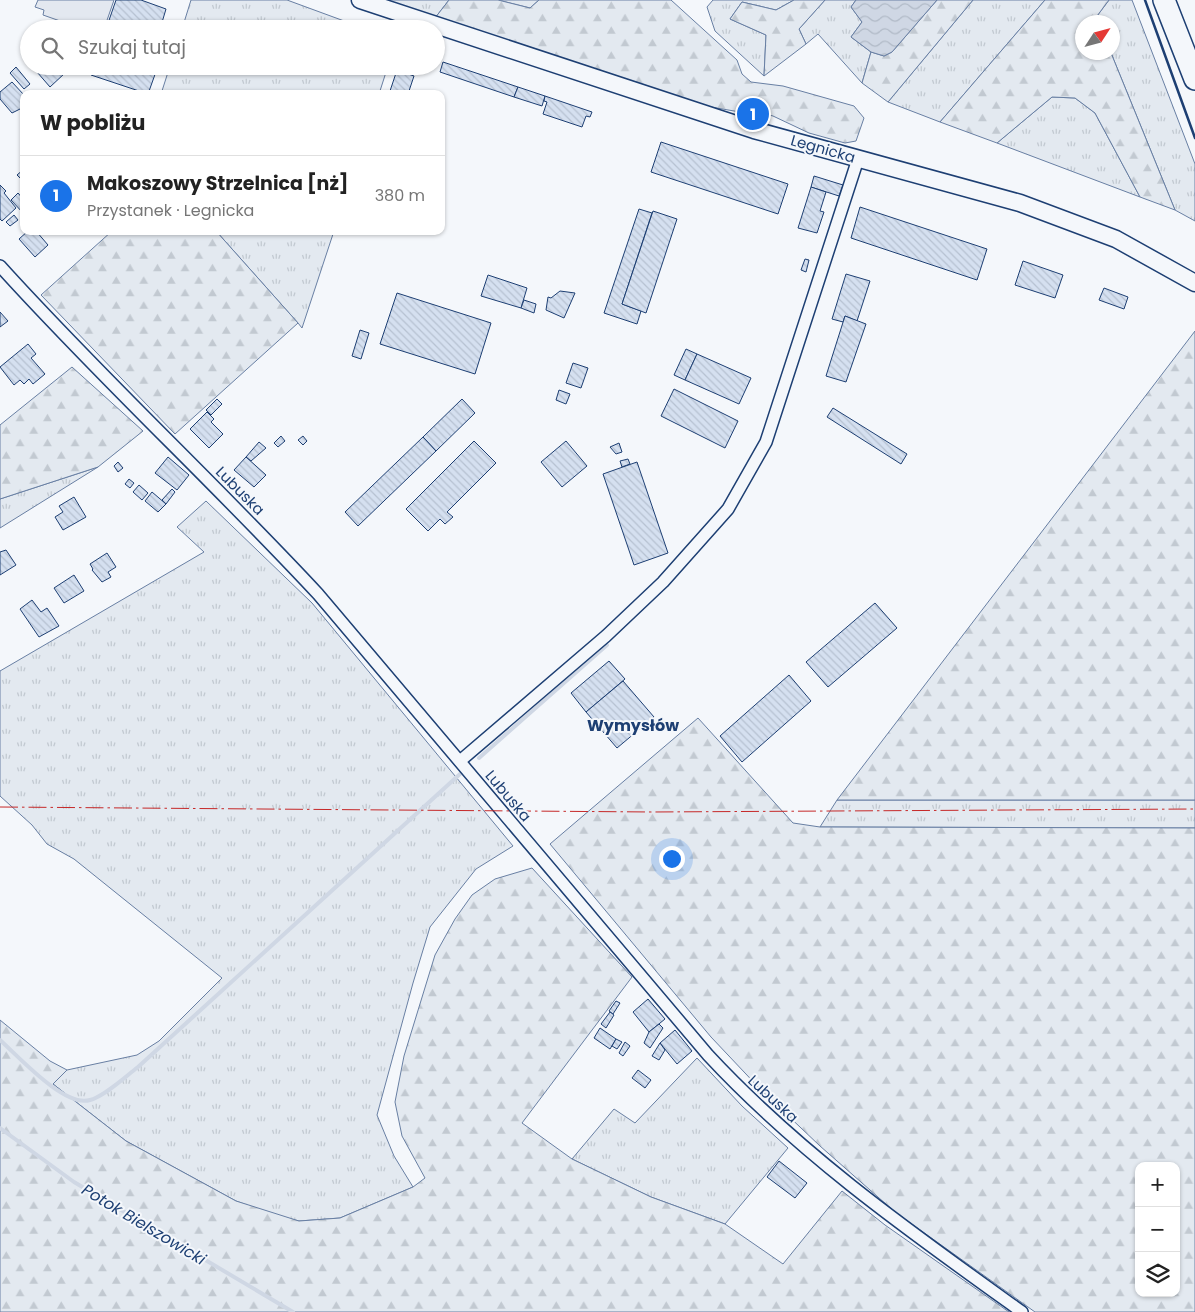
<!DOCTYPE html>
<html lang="pl">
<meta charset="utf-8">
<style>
body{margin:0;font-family:Poppins,sans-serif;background:#f2f2f2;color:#222}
.controls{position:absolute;right:15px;bottom:15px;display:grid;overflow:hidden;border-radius:10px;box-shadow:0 1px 4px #0004}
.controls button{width:45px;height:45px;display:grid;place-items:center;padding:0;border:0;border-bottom:1px solid #e0e0e0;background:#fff;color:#222;font:25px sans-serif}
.compass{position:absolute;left:1075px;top:15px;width:45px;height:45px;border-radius:50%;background:#fff;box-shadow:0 1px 4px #0004;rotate:54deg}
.you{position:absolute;left:671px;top:858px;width:18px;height:18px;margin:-12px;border:4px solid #fff;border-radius:50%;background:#1a73e8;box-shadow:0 0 0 8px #1a73e833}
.badge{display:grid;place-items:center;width:32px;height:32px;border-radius:50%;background:#1a73e8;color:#fff;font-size:16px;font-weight:700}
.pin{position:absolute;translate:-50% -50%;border:2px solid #fff;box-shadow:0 1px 5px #0006}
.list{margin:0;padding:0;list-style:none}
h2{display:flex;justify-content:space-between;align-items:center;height:65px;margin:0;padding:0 20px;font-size:21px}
h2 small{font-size:16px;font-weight:400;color:#767676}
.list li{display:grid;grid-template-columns:32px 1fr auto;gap:15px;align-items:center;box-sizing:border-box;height:80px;padding:0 20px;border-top:1px solid #e0e0e0}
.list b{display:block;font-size:19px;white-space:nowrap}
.list p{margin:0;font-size:16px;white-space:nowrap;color:#767676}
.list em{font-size:16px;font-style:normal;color:#767676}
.icon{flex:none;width:28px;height:28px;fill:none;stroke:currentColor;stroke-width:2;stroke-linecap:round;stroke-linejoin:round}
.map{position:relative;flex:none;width:1195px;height:1312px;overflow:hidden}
.search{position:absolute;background:#fff;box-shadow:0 1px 4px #0004;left:20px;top:20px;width:425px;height:55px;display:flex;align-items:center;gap:12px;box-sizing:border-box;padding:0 18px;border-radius:28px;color:#767676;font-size:19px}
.panel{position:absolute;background:#fff;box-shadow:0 1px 4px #0004;left:20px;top:90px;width:425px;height:145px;border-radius:10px}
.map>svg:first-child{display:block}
.grass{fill:url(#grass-tufts);stroke:#687fa3}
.forest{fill:url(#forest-firs);stroke:#687fa3;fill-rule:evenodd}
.parking{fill:#e3e8f0;stroke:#687fa3}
.water{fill:url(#water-waves);stroke:#687fa3}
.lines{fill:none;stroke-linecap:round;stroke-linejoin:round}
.stream{stroke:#cfd7e4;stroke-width:4}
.building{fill:url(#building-back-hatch);stroke:#1d3f73}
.street-casing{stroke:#1d3f73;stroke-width:14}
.secondary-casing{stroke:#1d3f73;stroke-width:19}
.highway-casing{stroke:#1d3f73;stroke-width:24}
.street{stroke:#f4f7fb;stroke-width:11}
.secondary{stroke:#f4f7fb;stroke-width:16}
.highway{stroke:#f4f7fb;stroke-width:21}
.wall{stroke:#1d3f73;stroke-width:2.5}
.power{stroke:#c62828;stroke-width:1;stroke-dasharray:18 4 2.5 4;stroke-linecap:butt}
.labels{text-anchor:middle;stroke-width:4;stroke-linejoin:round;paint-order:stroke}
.street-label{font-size:15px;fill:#1d3f73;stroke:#f4f7fb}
.neighbourhood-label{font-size:16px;font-weight:bold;fill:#1d3f73;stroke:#f4f7fb}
.water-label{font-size:16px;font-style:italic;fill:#1d3f73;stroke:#f4f7fb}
</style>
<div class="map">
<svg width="1195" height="1312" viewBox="0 0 1195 1312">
<defs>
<pattern id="grass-tufts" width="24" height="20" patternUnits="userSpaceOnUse" patternTransform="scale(1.25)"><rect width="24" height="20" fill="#e3e9f0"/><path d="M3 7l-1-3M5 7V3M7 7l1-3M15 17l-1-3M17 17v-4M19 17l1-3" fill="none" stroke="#c2c9d1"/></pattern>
<pattern id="forest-firs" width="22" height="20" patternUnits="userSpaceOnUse" patternTransform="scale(1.25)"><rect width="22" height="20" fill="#e3e9f0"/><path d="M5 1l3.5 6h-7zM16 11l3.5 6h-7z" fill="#c2c9d1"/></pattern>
<pattern id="water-waves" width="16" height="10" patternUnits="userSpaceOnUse" patternTransform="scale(1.25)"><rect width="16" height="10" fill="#cfd7e4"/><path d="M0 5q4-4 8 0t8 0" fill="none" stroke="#b1bac7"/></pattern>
<pattern id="building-back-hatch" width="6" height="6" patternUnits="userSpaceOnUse" patternTransform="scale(1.25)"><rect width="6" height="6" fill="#d5e0f0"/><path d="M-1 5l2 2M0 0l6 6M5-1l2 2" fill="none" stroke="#b6c1d1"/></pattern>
</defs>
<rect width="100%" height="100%" fill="#f4f7fb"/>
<g class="grass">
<polygon points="191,0 287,0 366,29 182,29"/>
<polygon points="380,0 449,0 435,18"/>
<polygon points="498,0 539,0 530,8"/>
<polygon points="713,0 794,0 776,10 742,2 730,19 766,35 764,76 715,31 707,7"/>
<polygon points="825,0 856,0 851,7 862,22 851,37 871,52 862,83 818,34 806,44 799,29"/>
<polygon points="973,0 1045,0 940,122 888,102"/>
<polygon points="1109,0 1132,0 1195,164 1195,221 1175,210 1111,53 1112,22 1099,22 1097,16"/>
<polygon points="170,66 388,66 379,94 161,94"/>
<polygon points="1052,97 1075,98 1095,113 1140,197 997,143"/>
<polygon points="216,231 334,231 302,328 298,323"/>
<polygon points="98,467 0,528 0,499"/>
<polygon points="206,501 312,603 513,846 476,869 430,927 413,983 377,1115 394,1156 413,1187 340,1218 299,1221 275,1215 236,1201 126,1141 53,1084 67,1070 137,1055 159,1041 222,978 74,859 47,844 32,825 0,796 0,671 204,552 177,527"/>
<polygon points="837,800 1195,800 1195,828 820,827"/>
<polygon points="697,1058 742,1106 788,1148 725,1224 651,1197 572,1159 614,1109 635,1123"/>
</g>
<g class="forest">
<polygon points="449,0 498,0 530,8 539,0 671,0 737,60 742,74 751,82 783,86 854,106 864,118 856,141 845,143 809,133 773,116 742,108 740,112 705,106 435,18"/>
<polygon points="794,0 825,0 799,29 806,44 764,76 766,35 730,19 742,2 776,10"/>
<polygon points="937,0 973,0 888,102 862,83 871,52 884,56 892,52"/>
<polygon points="1045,0 1109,0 1097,16 1099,22 1082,22 1082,52 1111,53 1175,210 1140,197 1095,113 1075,98 1052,97 997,143 940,122"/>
<polygon points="112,231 216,231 298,323 175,434 41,295"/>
<polygon points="1195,331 1195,800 837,800"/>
<polygon points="72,367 143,431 98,467 0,499 0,425"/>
<path d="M698,718L793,823L820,827L1195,828V1312H1035L895,1212L820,1146L762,1091L711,1037L550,844ZM1139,1166H1176V1293H1139Z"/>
<polygon points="532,868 632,977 522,1123 572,1159 651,1197 725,1224 783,1264 842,1191 885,1225 1009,1312 0,1312 0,1020 50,1061 67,1070 53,1084 126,1141 236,1201 299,1221 340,1218 413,1187 425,1178 402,1136 395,1102 404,1056 435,955 455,919 472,895 495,879"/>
</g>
<polygon class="parking" points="38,0 114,0 104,29 61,29 63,22 43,15 44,10 35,7"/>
<polygon class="water" points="856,0 937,0 892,52 884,56 871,52 851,37 862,22 851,7"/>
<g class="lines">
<g class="stream">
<polyline points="479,758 607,645"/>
<path d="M0,1040C19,1057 65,1108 90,1100C105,1096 126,1076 138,1067L460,774"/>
<polyline points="0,1128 74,1182 293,1312"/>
</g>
</g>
<g class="building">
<polygon points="116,0 141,0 166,9 160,29 106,29"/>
<polygon points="443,62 518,87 514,97 440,72"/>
<polygon points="43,66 59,66 65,73 50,87 37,72"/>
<polygon points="94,66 158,66 148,94 91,75"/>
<polygon points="16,67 30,84 24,89 10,73"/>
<polygon points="397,70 414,76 408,94 389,94"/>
<polygon points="12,82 24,95 24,110 22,108 12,113 0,99 0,92"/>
<polygon points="518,87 545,96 542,106 514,97"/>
<polygon points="545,96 592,112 590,117 586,116 582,127 543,114 547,102 544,101"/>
<polygon points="661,142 788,184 778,214 651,172"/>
<polygon points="24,169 24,182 17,175"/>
<polygon points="814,176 843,185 839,196 811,187"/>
<polygon points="0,185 6,191 4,193 16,208 2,221 0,219"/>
<polygon points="811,187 826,192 820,211 824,212 817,233 798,228"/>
<polygon points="18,193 24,200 24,214 11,200"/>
<polygon points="860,207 987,249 977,280 851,238"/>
<polygon points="639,209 652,213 622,304 641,311 637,324 604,313"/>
<polygon points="653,211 677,219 646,313 622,304"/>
<polygon points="14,215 18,220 10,226 6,222"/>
<polygon points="28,231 36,231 48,245 35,257 19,239"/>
<polygon points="805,259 809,260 806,272 801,270"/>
<polygon points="1023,261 1063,275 1055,298 1015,285"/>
<polygon points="846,274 870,281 857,321 845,316 843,322 832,319"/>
<polygon points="488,275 527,288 521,308 481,296"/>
<polygon points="1104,288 1128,297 1124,309 1099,300"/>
<polygon points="560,291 575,293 564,318 546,310 548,297 551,298"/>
<polygon points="397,293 491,323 475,374 380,344"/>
<polygon points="524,300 536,304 534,313 521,308"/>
<polygon points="0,312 8,321 0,327"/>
<polygon points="845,316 866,324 846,382 826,376"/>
<polygon points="360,330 369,333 361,359 352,356"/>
<polygon points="28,344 36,354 31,358 45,374 33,384 29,379 24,384 20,380 14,385 0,367"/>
<polygon points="686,349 697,354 685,380 674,375"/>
<polygon points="697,354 751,378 739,404 685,380"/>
<polygon points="573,363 588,368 581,388 566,383"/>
<polygon points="674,389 738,421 725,448 661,416"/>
<polygon points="559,390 570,394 566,404 556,400"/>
<polygon points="217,399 222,404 211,415 206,410"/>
<polygon points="462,399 475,413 436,451 423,437"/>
<polygon points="833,408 907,454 901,464 827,417"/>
<polygon points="207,412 214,419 211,422 223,434 209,448 190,429"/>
<polygon points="281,436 285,441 278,447 274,443"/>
<polygon points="303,436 307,441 303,445 298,440"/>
<polygon points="423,437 436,451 358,526 345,512"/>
<polygon points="474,441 496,463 447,512 453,517 445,524 440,519 428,531 406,509"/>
<polygon points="566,441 587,466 562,487 541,462"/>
<polygon points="259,442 266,448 251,461 246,457"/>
<polygon points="619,443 622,452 616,454 610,447"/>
<polygon points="168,457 189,475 177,490 155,473"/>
<polygon points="246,457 266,475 254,487 234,470"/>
<polygon points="628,459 630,464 622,467 620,461"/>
<polygon points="118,462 123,468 118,472 114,466"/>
<polygon points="637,462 668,553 634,565 603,474"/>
<polygon points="129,479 134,483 130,488 125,484"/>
<polygon points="139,485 148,493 142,500 133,492"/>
<polygon points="172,489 175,492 166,504 162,500"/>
<polygon points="152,492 166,504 158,512 145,501"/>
<polygon points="74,497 86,517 63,530 55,517 63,512 59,506"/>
<polygon points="6,550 16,565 0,575 0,552"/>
<polygon points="107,553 116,567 108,572 111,577 102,582 92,570 93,569 90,564"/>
<polygon points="74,575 84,591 64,603 54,588"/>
<polygon points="32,600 41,612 47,608 59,626 39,637 20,609"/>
<polygon points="875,603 897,628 828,687 806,662"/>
<polygon points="609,661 625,679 586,712 571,693"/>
<polygon points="789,675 811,701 742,762 720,736"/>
<polygon points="623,681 654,717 617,748 586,712"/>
<polygon points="648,999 665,1019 649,1032 633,1012"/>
<polygon points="616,1001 620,1003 613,1014 609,1011"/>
<polygon points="610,1012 614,1015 606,1028 601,1024"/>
<polygon points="659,1024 663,1028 650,1048 644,1043 649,1032"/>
<polygon points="600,1028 616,1039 610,1049 594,1038"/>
<polygon points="675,1030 692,1051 677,1064 660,1043"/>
<polygon points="616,1039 622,1042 617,1049 612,1046"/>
<polygon points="625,1042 630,1046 623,1056 619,1053"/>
<polygon points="660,1043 665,1050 659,1060 652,1056"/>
<polygon points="638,1070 651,1080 645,1088 632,1078"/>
<polygon points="779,1161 807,1183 795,1198 767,1177"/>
</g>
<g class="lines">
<g class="street-casing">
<g id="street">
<path d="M0,266C102,379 214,482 318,594L708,1055C801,1155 912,1233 1022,1312"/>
<polyline points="460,761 606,636 663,582 728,509 766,442 858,159"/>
</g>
</g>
<g class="secondary-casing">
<polyline id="secondary" points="360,0 754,130 1020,203 1116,239 1195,283"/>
</g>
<g class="highway-casing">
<polyline id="highway" points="1164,0 1195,79"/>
</g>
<use href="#street" class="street"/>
<use href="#secondary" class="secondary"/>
<use href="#highway" class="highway"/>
<polyline class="wall" points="1145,0 1195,138"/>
<polyline class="power" points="0,807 652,812 1195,809"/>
</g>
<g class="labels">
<g class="street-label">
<text transform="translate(823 149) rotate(16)" y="5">Legnicka</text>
<text transform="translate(240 491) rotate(45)" y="5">Lubuska</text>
<text transform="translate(508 796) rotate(50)" y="5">Lubuska</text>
<text transform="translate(773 1099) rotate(43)" y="5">Lubuska</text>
</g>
<g class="neighbourhood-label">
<text x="633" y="731">Wymysłów</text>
</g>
<g class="water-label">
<text transform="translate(144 1224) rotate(31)" y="6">Potok Bielszowicki</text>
</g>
</g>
</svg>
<div class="controls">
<button>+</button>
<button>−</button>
<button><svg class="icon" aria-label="layers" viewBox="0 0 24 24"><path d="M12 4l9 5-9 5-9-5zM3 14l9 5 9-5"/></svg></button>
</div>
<svg class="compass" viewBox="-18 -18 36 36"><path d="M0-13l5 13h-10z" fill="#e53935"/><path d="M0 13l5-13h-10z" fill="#767676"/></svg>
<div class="you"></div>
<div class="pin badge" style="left:753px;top:114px">1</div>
<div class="search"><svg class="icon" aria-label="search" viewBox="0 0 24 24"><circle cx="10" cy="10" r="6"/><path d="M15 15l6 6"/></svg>Szukaj tutaj</div>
<section class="panel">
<h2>W pobliżu<small></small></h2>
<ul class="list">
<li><span class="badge">1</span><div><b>Makoszowy Strzelnica [nż]</b><p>Przystanek · Legnicka</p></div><em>380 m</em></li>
</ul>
</section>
</div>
